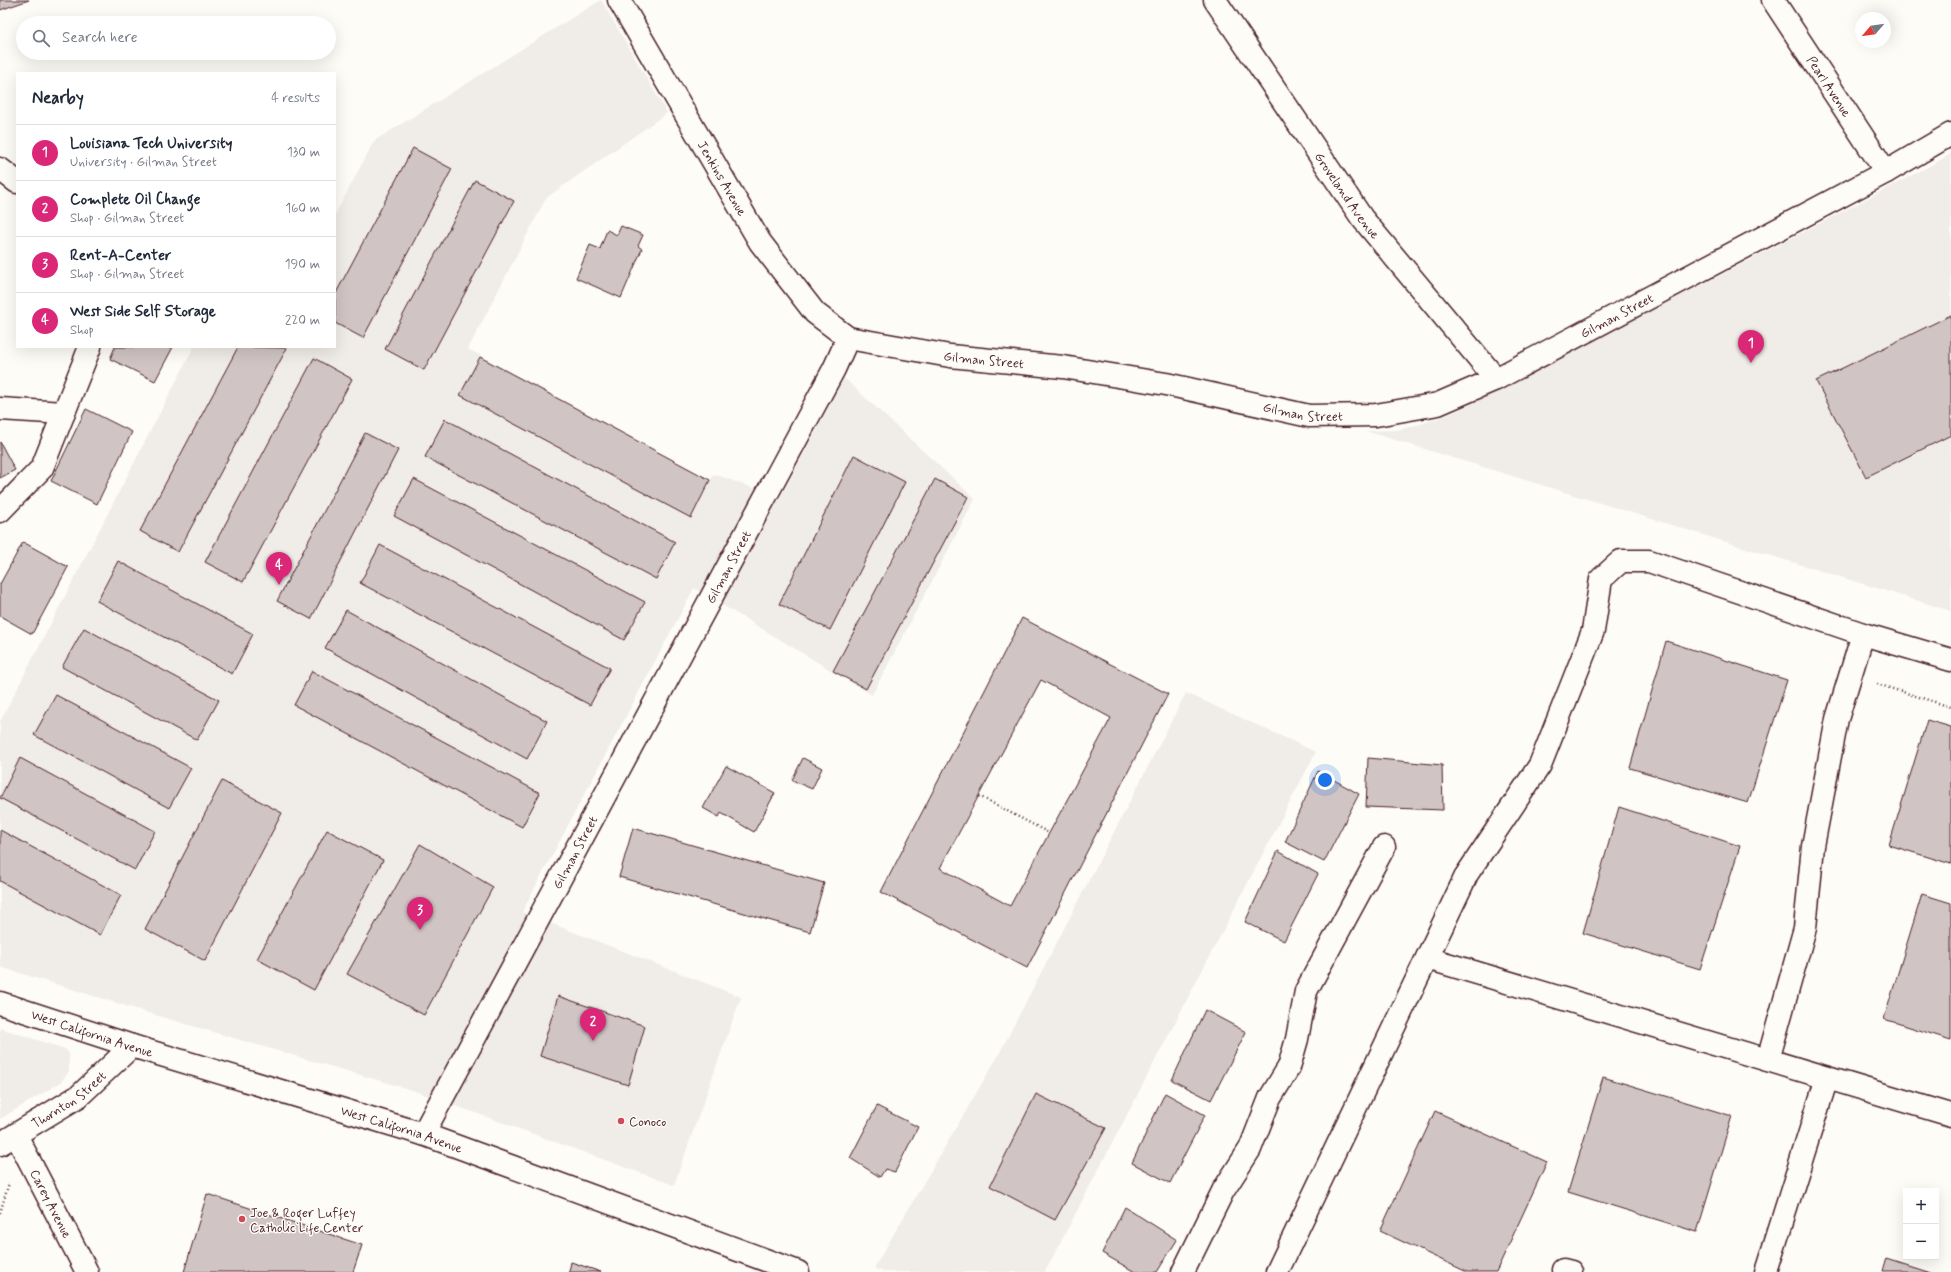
<!DOCTYPE html>
<meta charset="utf-8">
<style>
body{margin:0;font-family:Mynerve,sans-serif;background:#f6f6f7;color:#1f2937}
.controls{position:absolute;right:12px;bottom:12px;display:grid;overflow:hidden;border-radius:0px;box-shadow:0 4px 16px #0002}
.controls button{width:36px;height:36px;display:grid;place-items:center;padding:0;border:0;border-bottom:1px solid #e0e1e3;background:#fff;color:#1f2937;font:20px sans-serif}
.compass{position:absolute;left:1855px;top:12px;width:36px;height:36px;border-radius:50%;background:#fff;box-shadow:0 4px 16px #0002;rotate:241deg}
.you{position:absolute;left:1325px;top:780px;width:14px;height:14px;margin:-10px;border:3px solid #fff;border-radius:50%;background:#1a73e8;box-shadow:0 0 0 6px #1a73e833}
.badge{display:grid;place-items:center;width:26px;height:26px;border-radius:50%;background:#db2777;color:#fff;font-size:13px;font-weight:700}
.pin{position:absolute;translate:-50% -33px;filter:drop-shadow(0 1px 2px #0008)}
.pin::after{content:'';position:absolute;top:21px;width:14px;height:12px;background:inherit;clip-path:polygon(0 0,100% 0,50% 100%)}
.list{margin:0;padding:0;list-style:none}
h2{display:flex;justify-content:space-between;align-items:center;height:52px;margin:0;padding:0 16px;font-size:17px}
h2 small{font-size:13px;font-weight:400;color:#747a83}
.list li{display:grid;grid-template-columns:26px 1fr auto;gap:12px;align-items:center;box-sizing:border-box;height:56px;padding:0 16px;border-top:1px solid #e0e1e3}
.list b{display:block;font-size:15px;white-space:nowrap}
.list p{margin:0;font-size:13px;white-space:nowrap;color:#747a83}
.list em{font-size:13px;font-style:normal;color:#747a83}
.icon{flex:none;width:22px;height:22px;fill:none;stroke:currentColor;stroke-width:2;stroke-linecap:round;stroke-linejoin:round}
.map{position:relative;flex:none;width:1951px;height:1272px;overflow:hidden}
.search{position:absolute;background:#fff;box-shadow:0 4px 16px #0002;left:16px;top:16px;width:320px;height:44px;display:flex;align-items:center;gap:10px;box-sizing:border-box;padding:0 14px;border-radius:22px;color:#747a83;font-size:15px}
.panel{position:absolute;background:#fff;box-shadow:0 4px 16px #0002;left:16px;top:72px;width:320px;height:276px;border-radius:0px}
.map>svg:first-child{display:block}
.built{fill:#f0ece8}
.building{fill:#d0c5c4;stroke:#4a1f2b;fill-rule:evenodd}
.lines{fill:none;stroke-linecap:round;stroke-linejoin:round}
.minor-casing{stroke:#4a1f2b;stroke-width:25}
.major-casing{stroke:#4a1f2b;stroke-width:25}
.path{stroke:#4a1f2b;stroke-width:2.5;stroke-dasharray:1 3;stroke-linecap:butt}
.minor{stroke:#fdfcf7;stroke-width:22}
.major{stroke:#fdfcf7;stroke-width:22}
.poi-dot{fill:#d1495b;stroke:#fdfcf7;stroke-width:1.5}
.labels{text-anchor:middle;stroke-width:3;stroke-linejoin:round;paint-order:stroke}
.street-label{font-size:13px;fill:#4a1f2b;stroke:#fdfcf7}
.poi-label{font-size:13px;fill:#4a1f2b;stroke:#fdfcf7;text-anchor:start}
</style>
<div class="map">
<svg width="1951" height="1272" viewBox="0 0 1951 1272">
<rect width="100%" height="100%" fill="#fdfcf7"/>
<filter id="ink" filterUnits="userSpaceOnUse"><feTurbulence type="fractalNoise" baseFrequency=".025" numOctaves="2"/><feDisplacementMap in="SourceGraphic" scale="8" xChannelSelector="R" yChannelSelector="G"/><feConvolveMatrix kernelMatrix="1 2 1 2 8 2 1 2 1" color-interpolation-filters="sRGB"/></filter>
<g filter="url(#ink)">
<g class="built">
<polygon points="601,0 667,113 546,198 468,349 710,480 714,474 780,498 844,378 975,499 872,695 694,588 522,912 741,997 674,1185 412,1090 162,1017 0,967 0,722 194,347 335,347 335,215 374,141"/>
<polygon points="1951,154 1951,611 1366,431 1398,430 1424,423 1452,413 1500,390 1926,168"/>
<polygon points="1186,693 1316,752 1045,1272 884,1272 874,1268 998,1056"/>
<polygon points="0,1028 65,1049 69,1054 69,1071 61,1082 0,1119"/>
</g>
<g class="building">
<polygon points="0,0 29,0 0,10"/>
<polygon points="413,148 452,169 363,338 335,323 335,295"/>
<polygon points="475,180 514,201 424,370 385,349"/>
<polygon points="621,226 643,235 638,246 642,249 621,298 576,278 590,245 600,249 607,230 617,235"/>
<polygon points="1951,315 1951,435 1866,477 1816,381"/>
<polygon points="115,347 173,347 155,381 110,359"/>
<polygon points="238,347 287,348 178,552 140,531"/>
<polygon points="480,357 710,480 691,518 460,395"/>
<polygon points="314,358 352,379 243,582 205,562"/>
<polygon points="86,409 132,432 97,504 51,481"/>
<polygon points="445,419 675,542 656,579 425,457"/>
<polygon points="365,433 398,450 311,619 277,601"/>
<polygon points="0,442 15,470 0,478"/>
<polygon points="854,455 905,482 830,630 779,604"/>
<polygon points="414,479 645,602 624,640 394,516"/>
<polygon points="935,479 968,497 866,689 833,671"/>
<polygon points="23,542 68,567 32,634 0,616 0,584"/>
<polygon points="380,545 610,668 590,705 360,583"/>
<polygon points="118,561 253,634 232,674 97,601"/>
<polygon points="346,610 547,721 527,759 325,648"/>
<path d="M1022,618L1168,694L1027,968L881,892ZM1041,680L1111,718L1010,906L940,868Z"/>
<polygon points="84,628 219,700 197,740 62,667"/>
<polygon points="1666,641 1787,680 1748,803 1630,768"/>
<polygon points="312,671 540,793 522,827 294,705"/>
<polygon points="56,695 191,768 169,808 34,735"/>
<polygon points="1927,720 1951,727 1951,864 1889,845"/>
<polygon points="20,758 155,831 135,870 0,798"/>
<polygon points="803,758 822,768 812,789 792,780"/>
<polygon points="1368,758 1442,765 1443,810 1366,807"/>
<polygon points="726,766 775,793 754,832 721,813 719,817 703,808"/>
<polygon points="1318,771 1359,794 1324,862 1285,842"/>
<polygon points="222,781 282,813 205,961 145,929"/>
<polygon points="1619,807 1740,846 1700,969 1583,933"/>
<polygon points="633,828 824,883 810,932 619,877"/>
<polygon points="0,830 121,895 100,935 0,881"/>
<polygon points="327,830 383,860 314,990 257,959"/>
<polygon points="420,844 493,887 424,1015 347,974"/>
<polygon points="1278,851 1318,874 1284,941 1245,922"/>
<polygon points="1922,894 1951,903 1951,1040 1884,1019"/>
<polygon points="558,996 645,1026 628,1085 540,1056"/>
<polygon points="1205,1010 1246,1032 1211,1100 1172,1080"/>
<polygon points="1603,1077 1732,1116 1697,1232 1568,1192"/>
<polygon points="1165,1093 1205,1115 1170,1183 1132,1163"/>
<polygon points="1036,1094 1106,1128 1055,1220 990,1186"/>
<polygon points="877,1106 918,1127 895,1172 885,1169 880,1177 850,1158"/>
<polygon points="1435,1111 1547,1162 1496,1272 1467,1272 1380,1231"/>
<polygon points="207,1194 362,1245 353,1272 184,1272"/>
<polygon points="1125,1207 1177,1240 1157,1272 1135,1272 1102,1253"/>
<polygon points="1886,1258 1930,1272 1882,1272"/>
<polygon points="571,1262 601,1272 569,1272"/>
</g>
<g class="lines">
<g class="minor-casing">
<g id="minor">
<path id="s1" d="M619,0L760,242L815,313L848,338"/>
<path id="s2" d="M1215,0L1362,218L1496,379"/>
<path id="s3" d="M1773,0L1886,172"/>
<polyline points="0,169 17,182"/>
<polyline points="0,409 64,413"/>
<polyline points="0,511 42,468 90,347"/>
<polyline points="1427,958 1951,1115"/>
<polyline points="1768,1060 1805,928 1813,846 1837,719 1863,634"/>
<path id="s4" d="M423,1134L834,369L848,338L950,356L1063,367L1166,384L1309,416L1376,415L1438,404L1496,379L1886,172L1951,134"/>
<path id="s5" d="M16,1135L87,1272"/>
<path id="s6" d="M0,1144L79,1096L132,1046"/>
<polyline points="1563,1270 1571,1272"/>
<polyline points="1183,1272 1223,1191 1250,1149 1270,1098 1289,1067 1297,1039 1306,991 1384,847"/>
<polyline points="1277,1272 1467,874 1540,765 1593,631 1601,579 1621,561 1649,561 1863,634 1951,660"/>
<polyline points="1766,1272 1827,1078"/>
</g>
</g>
<g class="major-casing">
<g id="major">
<path id="s7" d="M0,1003L132,1046L423,1134L798,1272"/>
</g>
</g>
<g class="path">
<polyline points="1877,684 1951,707"/>
<polyline points="979,796 1049,833"/>
<polyline points="0,1213 9,1183"/>
</g>
<use href="#minor" class="minor"/>
<use href="#major" class="major"/>
</g>
</g>
<g class="poi-dot">
<circle cx="621" cy="1121" r="4"/>
<circle cx="242" cy="1219" r="4"/>
</g>
<g class="labels">
<g class="street-label">
<text dy="5" stroke="none"><textPath href="#s3" startOffset="103">Pearl Avenue</textPath></text>
<text dy="5" stroke="none"><textPath href="#s1" startOffset="206">Jenkins Avenue</textPath></text>
<text dy="5" stroke="none"><textPath href="#s2" startOffset="236">Groveland Avenue</textPath></text>
<text dy="5" stroke="none"><textPath href="#s4" startOffset="1700">Gilman Street</textPath></text>
<text dy="5" stroke="none"><textPath href="#s4" startOffset="1040">Gilman Street</textPath></text>
<text dy="5" stroke="none"><textPath href="#s4" startOffset="1364">Gilman Street</textPath></text>
<text dy="5" stroke="none"><textPath href="#s4" startOffset="644">Gilman Street</textPath></text>
<text dy="5" stroke="none"><textPath href="#s4" startOffset="320">Gilman Street</textPath></text>
<text dy="5" stroke="none"><textPath href="#s7" startOffset="97">West California Avenue</textPath></text>
<text dy="5" stroke="none"><textPath href="#s6" startOffset="82">Thornton Street</textPath></text>
<text dy="5" stroke="none"><textPath href="#s7" startOffset="421">West California Avenue</textPath></text>
<text dy="5" stroke="none"><textPath href="#s5" startOffset="77">Carey Avenue</textPath></text>
</g>
<g class="poi-label">
<text x="629" y="1126">Conoco</text>
<text x="250" y="1217">Joe &amp; Roger Luffey<tspan x="250" dy="15">Catholic Life Center</tspan></text>
</g>
</g>
</svg>
<div class="controls">
<button>+</button>
<button>−</button>
</div>
<svg class="compass" viewBox="-18 -18 36 36"><path d="M0-13l5 13h-10z" fill="#e53935"/><path d="M0 13l5-13h-10z" fill="#747a83"/></svg>
<div class="you"></div>
<div class="pin badge" style="left:1751px;top:363px">1</div>
<div class="pin badge" style="left:593px;top:1041px">2</div>
<div class="pin badge" style="left:420px;top:930px">3</div>
<div class="pin badge" style="left:279px;top:585px">4</div>
<div class="search"><svg class="icon" aria-label="search" viewBox="0 0 24 24"><circle cx="10" cy="10" r="6"/><path d="M15 15l6 6"/></svg>Search here</div>
<section class="panel">
<h2>Nearby<small>4 results</small></h2>
<ul class="list">
<li><span class="badge">1</span><div><b>Louisiana Tech University</b><p>University · Gilman Street</p></div><em>130 m</em></li>
<li><span class="badge">2</span><div><b>Complete Oil Change</b><p>Shop · Gilman Street</p></div><em>160 m</em></li>
<li><span class="badge">3</span><div><b>Rent-A-Center</b><p>Shop · Gilman Street</p></div><em>190 m</em></li>
<li><span class="badge">4</span><div><b>West Side Self Storage</b><p>Shop</p></div><em>220 m</em></li>
</ul>
</section>
</div>
